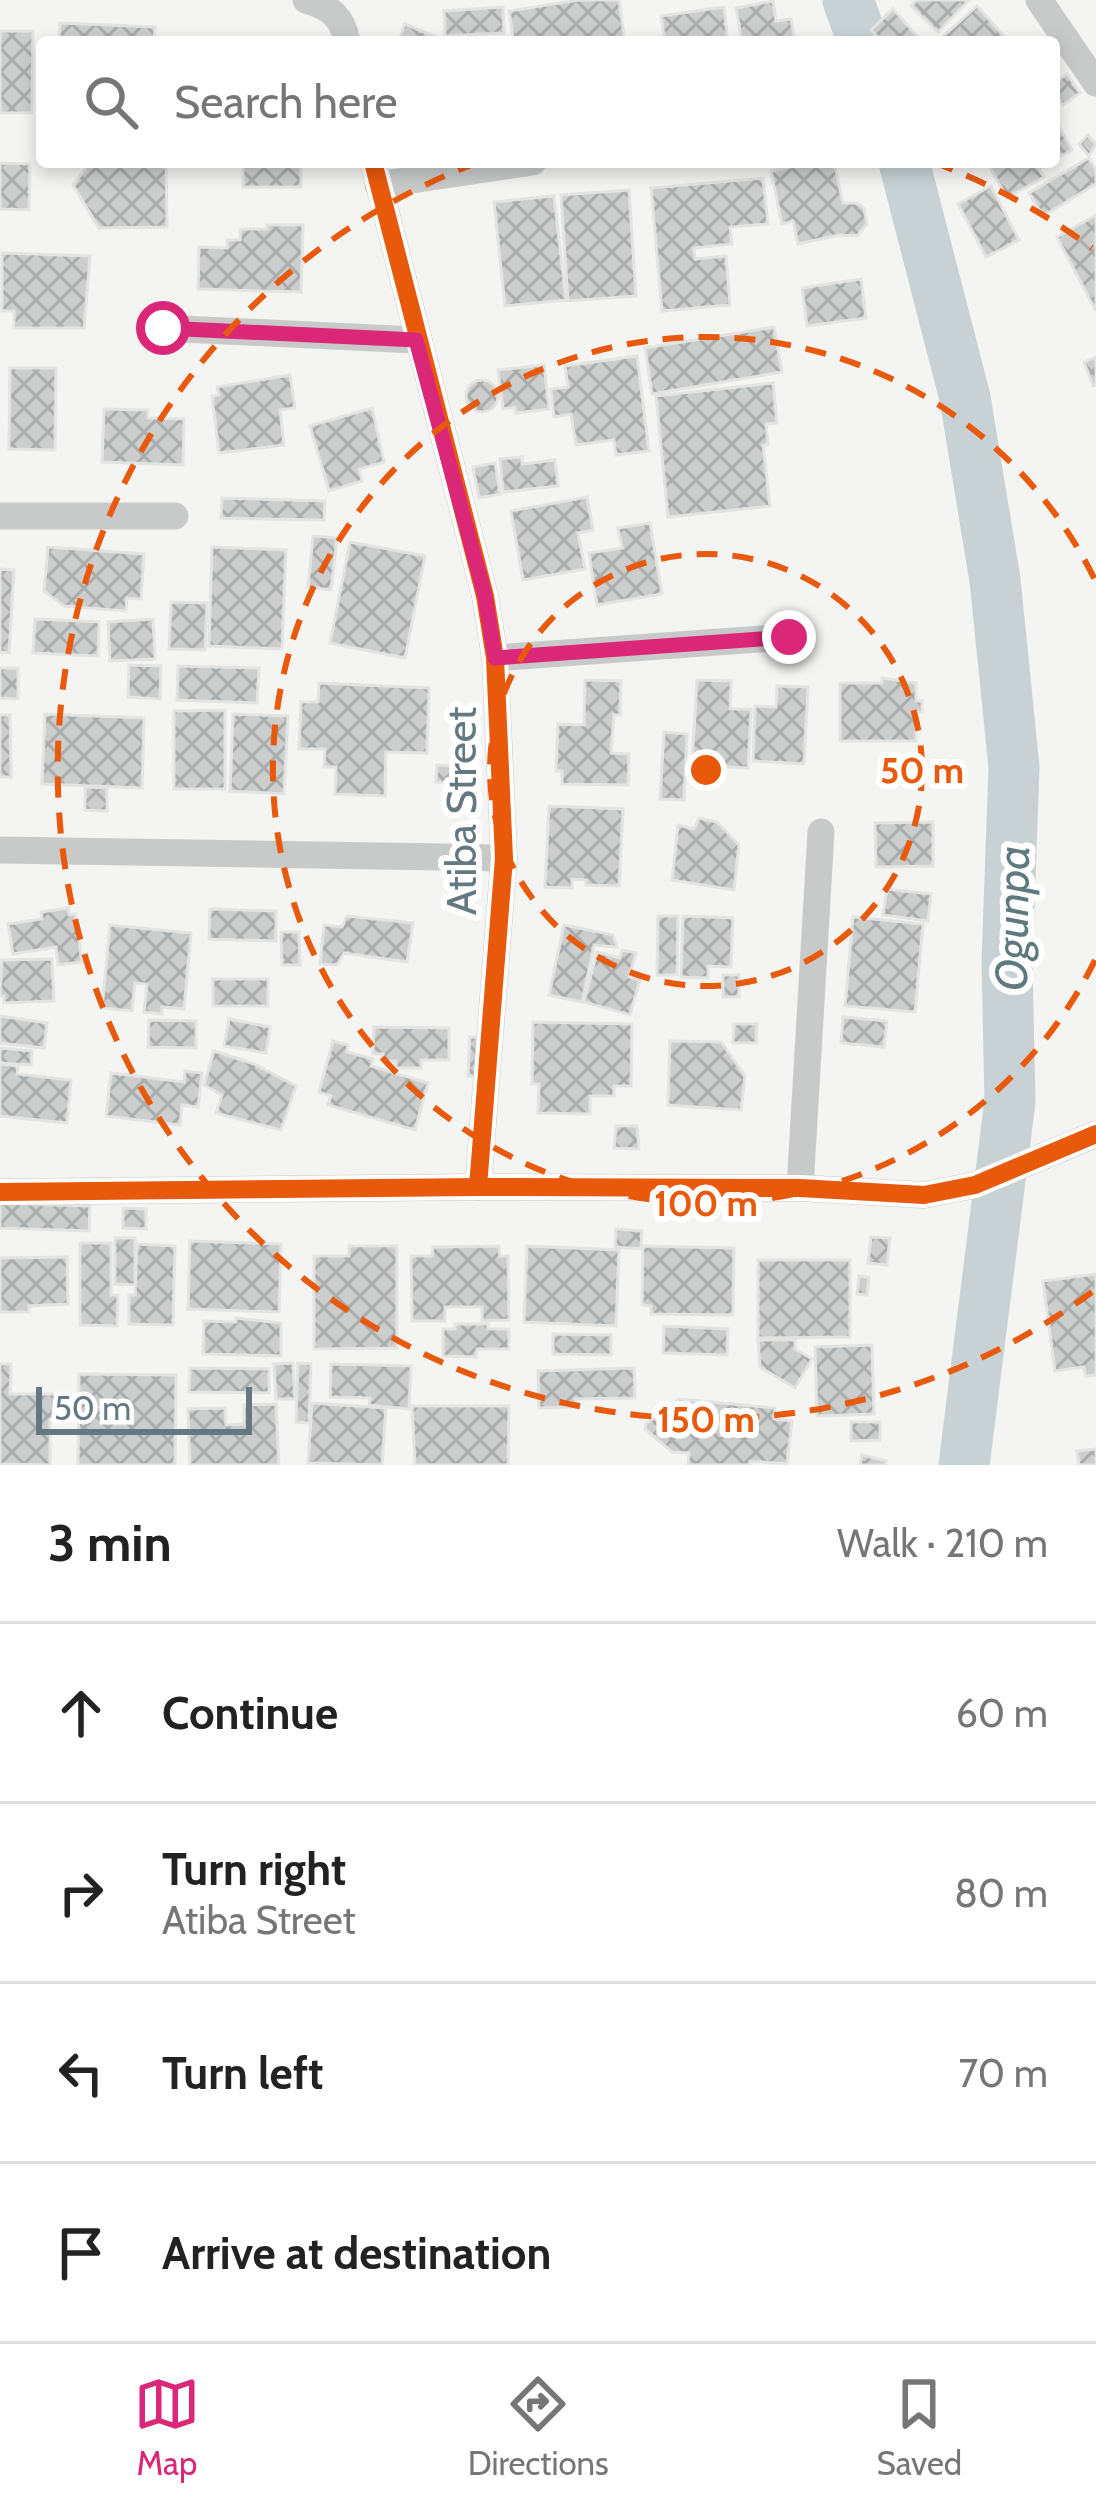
<!DOCTYPE html>
<meta charset="utf-8">
<style>
body{margin:0;font-family:Cabin,sans-serif;background:#f6f6f6;color:#222}
.scale{position:absolute;left:36px;bottom:30px;width:216px;box-sizing:border-box;padding-left:12px;border:6px solid #647882;border-top:0;font-size:33px;line-height:42px;white-space:nowrap;color:#647882;-webkit-text-stroke:9px #fff;paint-order:stroke}
.stop{position:absolute;width:36px;height:36px;margin:-27px;border:9px solid #db2777;border-radius:50%;background:#fff}
.stop.end{background:#db2777;border-color:#fff;box-shadow:0 3px 12px #0008}
.list{margin:0;padding:0;list-style:none}
h2{display:flex;justify-content:space-between;align-items:center;height:156px;margin:0;padding:0 48px;font-size:51px}
h2 small{font-size:39px;font-weight:400;color:#767676}
.list li{display:grid;grid-template-columns:78px 1fr auto;gap:36px;align-items:center;box-sizing:border-box;height:180px;padding:0 48px;border-top:3px solid #e0e0e0}
.list b{display:block;font-size:45px;white-space:nowrap}
.list p{margin:0;font-size:39px;white-space:nowrap;color:#767676}
.list em{font-size:39px;font-style:normal;color:#767676}
.icon{flex:none;width:66px;height:66px;fill:none;stroke:currentColor;stroke-width:2;stroke-linecap:round;stroke-linejoin:round}
.map{position:relative;flex:none;width:1096px;height:1465px;overflow:hidden}
.search{position:absolute;background:#fff;box-shadow:0 6px 18px #0003;left:36px;right:36px;top:36px;height:132px;display:flex;align-items:center;gap:30px;box-sizing:border-box;padding:0 42px;border-radius:12px;color:#767676;font-size:45px}
.sheet{height:876px;background:#fff}
nav{display:flex;justify-content:space-around;align-items:center;box-sizing:border-box;height:168px;border-top:3px solid #e0e0e0;background:#fff;font-size:33px;color:#767676}
nav a{display:grid;justify-items:center;gap:6px}
nav .on{color:#db2777}
.map>svg:first-child{display:block}
.lines{fill:none;stroke-linecap:round;stroke-linejoin:round}
.river{stroke:#c8d2d4;stroke-width:51}
.building{fill:url(#building-cross-hatch);stroke:#e3e3e2;stroke-width:3}
.minor{stroke:#c8caca;stroke-width:27}
.cycleway-casing{stroke:#fff;stroke-width:26}
.cycleway{stroke:#e8590c;stroke-width:18}
.route{stroke:#db2777;stroke-width:15}
.ring{fill:none;stroke:#e8590c;stroke-width:6;stroke-dasharray:21 15}
.labels{text-anchor:middle;stroke-width:12;stroke-linejoin:round;paint-order:stroke}
.street-label{font-size:42px;fill:#647882;stroke:#fff}
.water-label{font-size:45px;font-style:italic;fill:#5f7a7f;stroke:#fff}
.centre{fill:#e8590c;stroke:#fff;stroke-width:6}
.ring-label{font-size:36px;text-anchor:middle;font-weight:bold;fill:#e8590c;stroke:#fff;stroke-width:12;stroke-linejoin:round;paint-order:stroke}
</style>
<div class="map">
<svg width="1096" height="1465" viewBox="0 0 1096 1465">
<defs>
<pattern id="building-cross-hatch" width="8" height="8" patternUnits="userSpaceOnUse" patternTransform="scale(3)"><rect width="8" height="8" fill="#cccecd"/><path d="M0 0l8 8M0 8l8-8" fill="none" stroke="#a9acac"/></pattern>
</defs>
<rect width="100%" height="100%" fill="#f4f4f2"/>
<g class="lines">
<g class="river">
<polyline points="848,0 863,42"/>
<polyline points="904,162 965,398 995,580 1014,767 1007,962 1010,1101 964,1465"/>
</g>
</g>
<g class="building">
<polygon points="579,0 619,0 625,42 514,42 509,11"/>
<polygon points="917,0 969,0 938,32 911,6"/>
<polygon points="773,1 776,21 791,19 795,42 742,42 736,8"/>
<polygon points="977,6 1009,42 937,42"/>
<polygon points="503,7 504,33 445,36 444,11"/>
<polygon points="724,7 728,42 665,42 661,16"/>
<polygon points="893,9 917,36 910,42 882,42 871,30"/>
<polygon points="60,23 155,27 154,42 59,42"/>
<polygon points="405,24 448,42 398,42"/>
<polygon points="0,31 33,31 32,113 0,113"/>
<polygon points="1067,74 1080,93 1063,105 1054,92 1054,83"/>
<polygon points="1054,117 1072,150 1054,160"/>
<polygon points="1088,135 1096,144 1089,156 1079,144"/>
<polygon points="1089,158 1096,170 1096,184 1043,216 1029,193"/>
<polygon points="90,162 166,162 167,227 99,228 73,185"/>
<polygon points="188,162 301,162 301,187 243,187 243,166 188,165"/>
<polygon points="834,162 843,203 857,203 864,208 867,224 857,236 839,235 798,244 793,221 782,224 771,171 813,162"/>
<polygon points="987,162 1051,162 1039,169 1044,177 1007,198"/>
<polygon points="0,163 30,164 29,210 0,209"/>
<polygon points="763,178 768,224 730,227 732,244 694,248 695,259 726,256 730,305 662,311 651,188"/>
<polygon points="991,186 1019,240 986,257 958,204"/>
<polygon points="629,190 636,296 568,301 561,195"/>
<polygon points="554,196 566,300 505,306 494,202"/>
<polygon points="1096,215 1096,311 1057,237"/>
<polygon points="267,225 303,225 301,292 198,289 199,247 227,248 227,240 240,240 241,229 267,229"/>
<polygon points="2,253 90,256 84,328 14,328 14,311 2,311"/>
<polygon points="861,279 866,318 807,326 802,288"/>
<polygon points="774,327 782,372 652,394 645,348"/>
<polygon points="637,356 649,451 616,455 614,440 576,445 571,414 554,417 551,389 568,387 565,366"/>
<polygon points="1096,357 1096,385 1093,386 1084,362"/>
<polygon points="544,365 549,409 516,413 515,407 503,409 498,370"/>
<polygon points="10,368 56,368 55,450 9,449"/>
<polygon points="290,375 295,408 280,410 284,445 219,453 212,396 219,395 217,387"/>
<circle cx="482" cy="396" r="16"/>
<polygon points="773,383 777,423 766,424 768,444 763,445 770,506 668,517 656,396"/>
<polygon points="372,408 384,462 359,469 362,481 329,491 310,426"/>
<polygon points="104,409 148,410 148,418 184,419 183,465 102,462"/>
<polygon points="522,457 522,464 555,460 558,486 503,492 500,459"/>
<polygon points="495,463 500,494 479,498 473,467"/>
<polygon points="587,497 593,530 578,533 585,569 523,580 511,511"/>
<polygon points="222,498 325,501 324,520 221,518"/>
<polygon points="650,523 662,594 597,605 589,553 622,548 618,528"/>
<polygon points="313,536 337,538 331,590 308,587"/>
<polygon points="350,542 425,556 405,658 330,643"/>
<polygon points="48,547 144,554 141,599 127,598 126,611 64,606 44,591"/>
<polygon points="212,547 286,550 282,649 209,646"/>
<polygon points="0,569 14,570 9,653 0,652"/>
<polygon points="171,602 207,603 205,650 169,649"/>
<polygon points="35,619 99,622 98,656 33,653"/>
<polygon points="153,619 155,659 110,661 108,622"/>
<polygon points="129,665 161,666 160,699 128,697"/>
<polygon points="178,666 259,668 257,703 177,700"/>
<polygon points="0,668 18,668 18,699 0,698"/>
<polygon points="882,678 916,683 916,701 922,701 922,712 916,712 916,741 840,741 840,683 882,683"/>
<polygon points="585,680 621,681 620,715 614,715 611,753 629,754 628,785 562,784 562,771 556,771 558,724 584,725"/>
<polygon points="697,680 731,681 730,709 751,709 748,768 692,765"/>
<polygon points="319,683 429,688 427,753 386,752 385,796 335,794 336,767 324,767 325,749 299,749 301,702 318,702"/>
<polygon points="777,686 808,687 804,764 753,761 755,706 776,707"/>
<polygon points="225,710 225,789 174,789 174,711"/>
<polygon points="45,714 144,718 142,788 42,784"/>
<polygon points="233,714 288,716 284,794 230,791"/>
<polygon points="0,715 10,715 11,777 0,777"/>
<polygon points="664,732 687,734 684,800 660,799"/>
<polygon points="437,765 462,767 461,783 436,782"/>
<polygon points="85,787 107,788 107,811 85,810"/>
<polygon points="549,806 623,809 619,886 586,885 586,880 572,879 572,888 545,887"/>
<polygon points="699,818 717,822 739,845 734,890 672,880 678,825 694,829"/>
<polygon points="933,822 933,866 876,867 875,823"/>
<polygon points="887,889 931,894 928,921 883,915"/>
<polygon points="69,908 69,915 75,914 82,962 58,965 56,947 13,954 8,924 42,919 41,912"/>
<polygon points="210,909 276,911 276,941 209,939"/>
<polygon points="347,916 413,923 407,962 344,953 337,965 320,964 324,925 342,927"/>
<polygon points="658,916 678,916 677,975 657,975"/>
<polygon points="683,916 733,918 731,967 708,966 708,978 681,977"/>
<polygon points="853,917 923,924 915,1012 845,1006"/>
<polygon points="110,925 191,933 184,1009 162,1007 162,1014 144,1012 147,984 135,983 132,1011 102,1008"/>
<polygon points="564,925 613,935 617,947 594,945 582,1002 549,995"/>
<polygon points="281,932 299,932 300,965 282,965"/>
<polygon points="622,950 636,953 629,977 640,980 630,1015 584,1002 597,952 620,958"/>
<polygon points="52,959 54,1001 4,1003 4,996 0,996 2,960"/>
<rect x="723" y="975" width="16" height="22"/>
<rect x="213" y="979" width="55" height="27"/>
<polygon points="0,1016 47,1023 44,1048 0,1043"/>
<polygon points="843,1017 887,1021 884,1047 841,1043"/>
<polygon points="229,1019 270,1027 266,1053 224,1046"/>
<polygon points="149,1020 196,1021 196,1048 148,1047"/>
<polygon points="533,1022 632,1024 631,1086 614,1086 614,1096 590,1096 590,1114 538,1113 539,1084 532,1084"/>
<polygon points="734,1024 757,1024 756,1043 733,1043"/>
<polygon points="374,1027 449,1028 449,1060 421,1060 421,1068 396,1068 396,1061 383,1061 383,1054 373,1054"/>
<polygon points="470,1037 484,1038 483,1077 468,1076"/>
<polygon points="333,1041 348,1045 347,1052 373,1059 371,1066 428,1083 415,1130 328,1105 331,1096 319,1092"/>
<polygon points="670,1041 721,1042 745,1076 741,1110 668,1105"/>
<polygon points="0,1048 32,1051 31,1065 0,1063"/>
<polygon points="214,1051 254,1064 296,1086 281,1130 216,1113 222,1095 204,1085"/>
<polygon points="0,1064 18,1066 17,1074 71,1080 67,1123 0,1116"/>
<polygon points="185,1071 202,1073 198,1107 182,1105 180,1125 106,1116 111,1073 184,1082"/>
<polygon points="616,1126 637,1126 639,1149 614,1148"/>
<polygon points="0,1203 90,1206 89,1231 0,1228"/>
<polygon points="123,1208 146,1209 146,1229 123,1228"/>
<polygon points="616,1229 642,1231 641,1249 615,1247"/>
<polygon points="871,1237 890,1238 887,1265 868,1263"/>
<polygon points="115,1238 135,1238 135,1285 115,1284"/>
<polygon points="190,1241 281,1244 279,1312 188,1309"/>
<polygon points="80,1243 111,1243 111,1295 118,1295 117,1326 80,1325"/>
<polygon points="137,1244 175,1246 173,1325 129,1324 129,1295 135,1295"/>
<polygon points="349,1246 397,1246 397,1348 314,1349 314,1256 349,1256"/>
<polygon points="499,1246 500,1256 508,1256 509,1320 482,1321 482,1307 445,1307 445,1321 412,1321 411,1256 432,1256 433,1247"/>
<polygon points="527,1246 619,1250 616,1326 524,1322"/>
<polygon points="643,1246 734,1248 733,1315 651,1314 651,1306 642,1305"/>
<polygon points="67,1257 68,1304 29,1306 29,1312 0,1312 0,1258"/>
<polygon points="758,1260 850,1260 850,1337 758,1338"/>
<polygon points="1096,1274 1096,1375 1086,1376 1084,1367 1055,1371 1043,1281"/>
<polygon points="859,1276 869,1277 867,1295 857,1294"/>
<polygon points="236,1318 281,1323 281,1356 203,1354 204,1321 236,1322"/>
<polygon points="455,1324 488,1324 488,1329 509,1329 509,1349 477,1349 476,1357 443,1356 443,1329 455,1329"/>
<polygon points="664,1326 728,1329 727,1355 663,1353"/>
<polygon points="553,1334 611,1335 611,1355 553,1354"/>
<polygon points="758,1340 795,1340 795,1349 812,1359 795,1388 760,1367"/>
<polygon points="872,1345 874,1414 817,1416 815,1347"/>
<polygon points="293,1363 295,1399 276,1399 274,1364"/>
<polygon points="298,1363 311,1364 309,1423 296,1422"/>
<polygon points="0,1364 11,1364 10,1394 57,1394 57,1419 50,1419 50,1465 0,1464"/>
<polygon points="331,1364 411,1366 409,1409 369,1405 370,1398 330,1397"/>
<polygon points="190,1368 269,1369 269,1393 189,1392"/>
<polygon points="634,1368 635,1398 575,1399 576,1407 539,1408 538,1371"/>
<polygon points="79,1374 176,1375 175,1465 78,1465"/>
<polygon points="679,1399 775,1408 774,1419 792,1421 787,1464 750,1461 749,1465 688,1465 689,1453 672,1452 645,1429 646,1424"/>
<polygon points="312,1403 386,1408 382,1465 308,1463"/>
<polygon points="276,1404 279,1465 190,1465 188,1409 225,1408 226,1425 244,1424 244,1405"/>
<polygon points="412,1406 509,1406 508,1465 415,1465"/>
<polygon points="851,1422 880,1422 880,1440 851,1441"/>
<polygon points="1096,1449 1096,1465 1079,1465 1077,1451"/>
<polygon points="862,1455 886,1461 885,1465 860,1465"/>
</g>
<g class="lines">
<g class="minor">
<path d="M306,0C330,7 343,17 347,42"/>
<polyline points="1039,0 1096,83"/>
<polyline points="373,162 485,596 495,658 504,858 478,1187"/>
<polyline points="378,185 533,162"/>
<polyline points="163,328 416,340"/>
<polyline points="0,516 175,516"/>
<polyline points="495,658 789,637"/>
<polyline points="0,850 504,858"/>
<polyline points="800,1188 821,832"/>
<polyline points="0,1192 478,1187 800,1188 924,1195 975,1185 1096,1134"/>
</g>
<g class="cycleway-casing">
<g id="cycleway">
<polyline points="373,162 485,596 495,658 504,858 478,1187"/>
<polyline points="0,1192 478,1187 800,1188 924,1195 975,1185 1096,1134"/>
</g>
</g>
<use href="#cycleway" class="cycleway"/>
</g>
<g class="lines">
<polyline class="route" points="163,328 416,340 485,596 495,658 789,637"/>
</g>
<g class="ring">
<circle cx="706" cy="770" r="216"/>
<path d="M1095 960A433 433 0 1 1 1095 580"/>
<path d="M1092 1292A649 649 0 1 1 479 162M933 162A649 649 0 0 1 1092 248"/>
</g>
<g class="labels">
<g class="street-label">
<text transform="translate(461 811) rotate(-90)" y="15">Atiba Street</text>
</g>
<g class="water-label">
<text transform="translate(1012 918) rotate(-89)" y="16">Ogunpa</text>
</g>
</g>
<circle cx="706" cy="770" r="18" class="centre"/>
<g class="ring-label">
<text x="922" y="783">50 m</text>
<text x="706" y="1216">100 m</text>
<text x="706" y="1432">150 m</text>
</g>
</svg>
<div class="scale">50 m</div>
<div class="stop" style="left:163px;top:328px"></div>
<div class="stop end" style="left:789px;top:637px"></div>
<div class="search"><svg class="icon" aria-label="search" viewBox="0 0 24 24"><circle cx="10" cy="10" r="6"/><path d="M15 15l6 6"/></svg>Search here</div>
</div>
<section class="sheet">
<h2>3 min<small>Walk · 210 m</small></h2>
<ul class="list">
<li><svg class="icon" aria-label="ahead" viewBox="0 0 24 24"><path d="M12 20V5M6 11l6-6 6 6"/></svg><div><b>Continue</b></div><em>60 m</em></li>
<li><svg class="icon" aria-label="right" viewBox="0 0 24 24"><path d="M7 20v-9h11M14 6l5 5-5 5"/></svg><div><b>Turn right</b><p>Atiba Street</p></div><em>80 m</em></li>
<li><svg class="icon" aria-label="left" viewBox="0 0 24 24"><path d="M17 20v-9H6M10 6l-5 5 5 5"/></svg><div><b>Turn left</b></div><em>70 m</em></li>
<li><svg class="icon" aria-label="arrive" viewBox="0 0 24 24"><path d="M6 21V4h12l-3 4 3 4H6"/></svg><div><b>Arrive at destination</b></div></li>
</ul>
</section>
<nav>
<a class="on"><svg class="icon" aria-label="map" viewBox="0 0 24 24"><path d="M3 6l6-2 6 2 6-2v14l-6 2-6-2-6 2zM9 4v14M15 6v14"/></svg>Map</a>
<a><svg class="icon" aria-label="directions" viewBox="0 0 24 24"><path d="M12 3l9 9-9 9-9-9zM9 14v-3h6M13 9l2 2-2 2"/></svg>Directions</a>
<a><svg class="icon" aria-label="saved" viewBox="0 0 24 24"><path d="M7 4h10v16l-5-4-5 4z"/></svg>Saved</a>
</nav>
